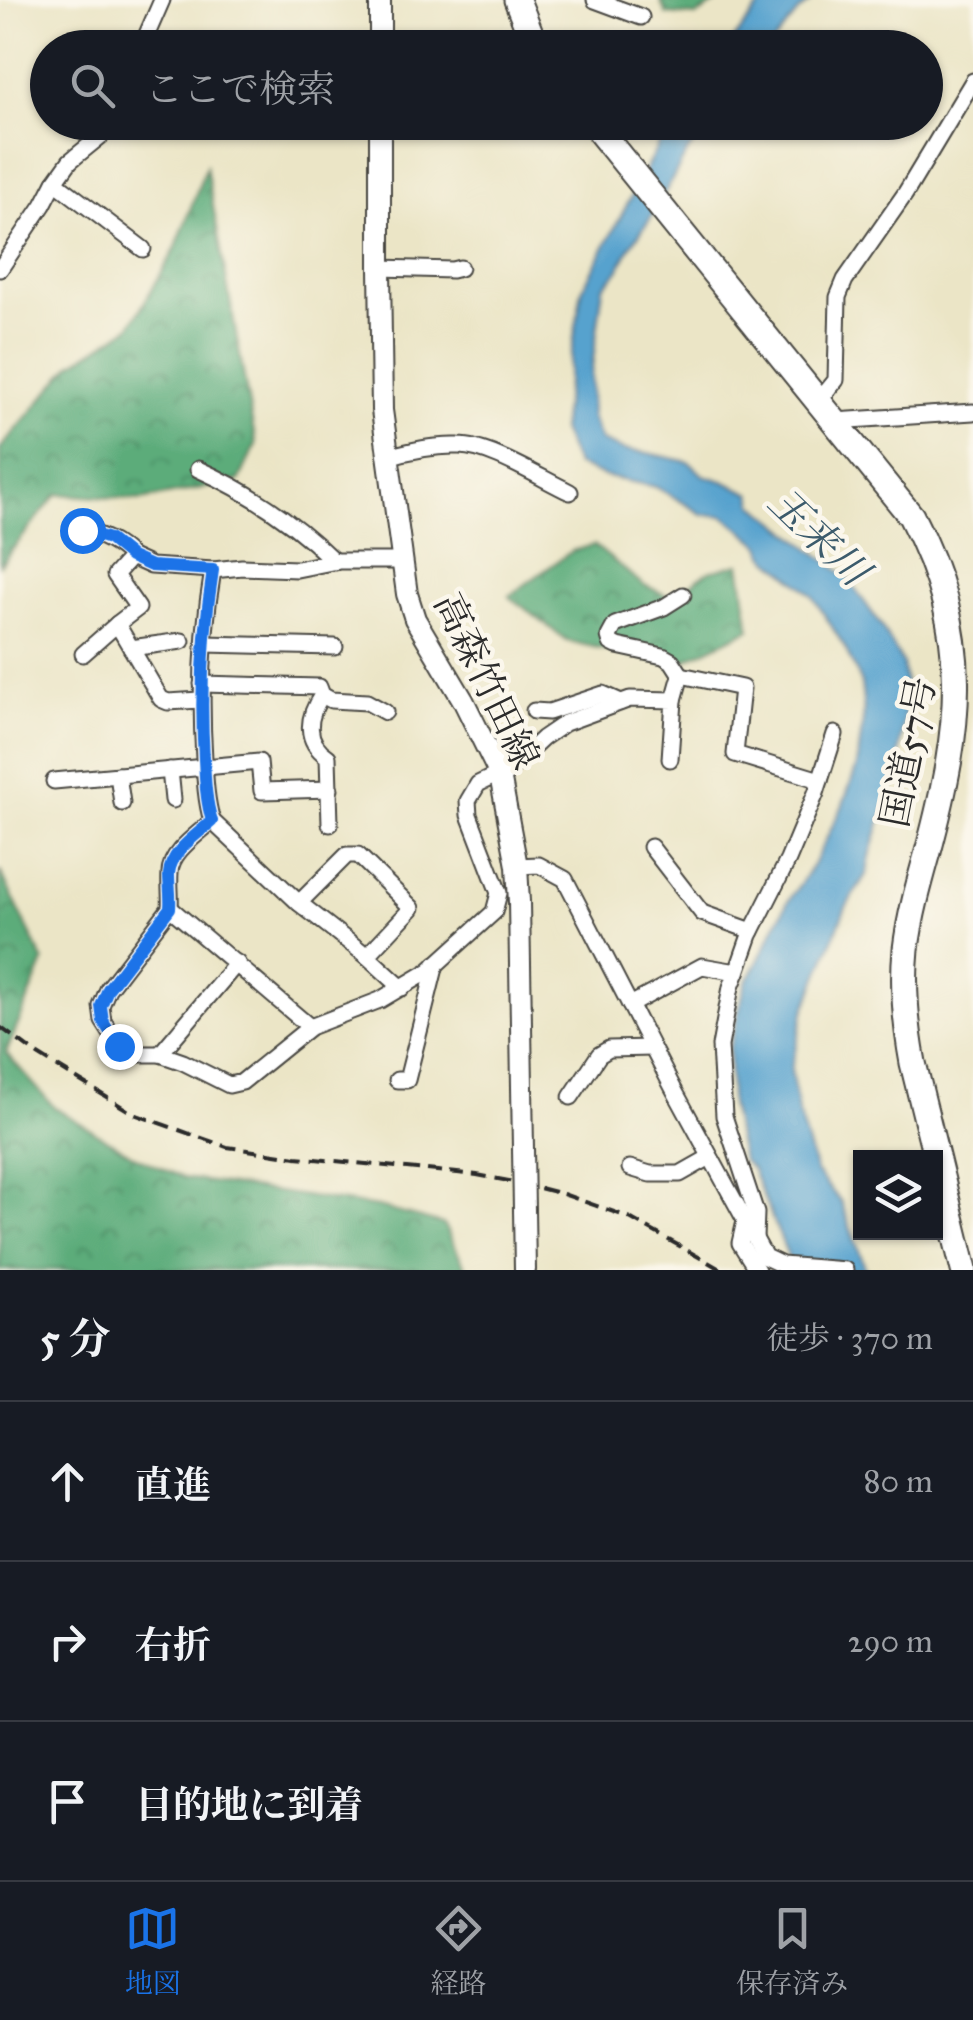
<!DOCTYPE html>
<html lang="ja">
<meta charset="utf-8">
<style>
body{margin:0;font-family:"IM FELL Great Primer","Noto Serif JP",serif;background:#242831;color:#f1f3f6}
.controls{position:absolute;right:30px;bottom:30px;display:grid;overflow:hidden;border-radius:0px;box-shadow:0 2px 8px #0004}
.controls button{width:90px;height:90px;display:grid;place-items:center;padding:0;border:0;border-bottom:2px solid #363941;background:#171b24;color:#f1f3f6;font:50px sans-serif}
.stop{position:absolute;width:30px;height:30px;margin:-22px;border:8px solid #1a73e8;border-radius:50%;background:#fff}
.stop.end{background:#1a73e8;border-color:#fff;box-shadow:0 2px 10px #0008}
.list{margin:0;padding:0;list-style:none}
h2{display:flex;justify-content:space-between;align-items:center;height:130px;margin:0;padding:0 40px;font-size:42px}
h2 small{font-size:32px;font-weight:400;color:#9ea1a6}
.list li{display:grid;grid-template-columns:65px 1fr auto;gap:30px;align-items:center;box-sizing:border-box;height:160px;padding:0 40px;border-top:2px solid #363941}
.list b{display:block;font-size:38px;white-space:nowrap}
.list em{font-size:32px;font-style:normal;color:#9ea1a6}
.icon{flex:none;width:55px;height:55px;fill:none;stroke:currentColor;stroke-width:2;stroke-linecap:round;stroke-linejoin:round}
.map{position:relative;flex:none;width:973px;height:1270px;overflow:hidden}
.search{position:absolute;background:#171b24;box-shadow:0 2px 8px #0004;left:30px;right:30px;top:30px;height:110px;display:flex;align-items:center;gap:25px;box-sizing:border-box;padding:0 35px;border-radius:55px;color:#9ea1a6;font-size:38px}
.sheet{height:610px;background:#171b24}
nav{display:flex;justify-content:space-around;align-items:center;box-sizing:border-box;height:140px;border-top:2px solid #363941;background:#171b24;font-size:28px;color:#9ea1a6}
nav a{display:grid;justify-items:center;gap:5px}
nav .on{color:#1a73e8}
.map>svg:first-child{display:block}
.forest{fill:url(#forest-crowns);stroke:#436c52;stroke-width:2.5}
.water{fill:#56a2ce;stroke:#40667c;stroke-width:2.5}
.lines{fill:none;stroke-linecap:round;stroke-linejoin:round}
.minor-casing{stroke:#484742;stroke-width:19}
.secondary-casing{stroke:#484742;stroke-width:24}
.trunk-casing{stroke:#484742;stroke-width:29}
.minor{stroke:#fff;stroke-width:15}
.secondary{stroke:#fff;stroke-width:20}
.trunk{stroke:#fff;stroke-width:25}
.rail{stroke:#2b2b2b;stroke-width:4;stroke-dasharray:15 8;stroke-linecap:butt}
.secondary-bridge-casing{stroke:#484742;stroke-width:24;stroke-linecap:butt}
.secondary-bridge{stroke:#fff;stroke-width:20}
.route{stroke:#1a73e8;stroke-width:12}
.labels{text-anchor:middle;stroke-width:9;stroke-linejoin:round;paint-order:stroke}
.street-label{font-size:38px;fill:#2b2b2b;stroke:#fbf7ec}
.water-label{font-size:40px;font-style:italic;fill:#3c5b6c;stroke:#fbf7ec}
</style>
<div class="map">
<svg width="973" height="1270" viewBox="0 0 973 1270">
<defs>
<pattern id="forest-crowns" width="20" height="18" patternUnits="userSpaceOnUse" patternTransform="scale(2.5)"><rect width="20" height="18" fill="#5bac7a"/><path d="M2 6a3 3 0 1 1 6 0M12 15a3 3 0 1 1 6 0" fill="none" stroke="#4b8c64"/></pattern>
</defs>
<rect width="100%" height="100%" fill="#fbf7ec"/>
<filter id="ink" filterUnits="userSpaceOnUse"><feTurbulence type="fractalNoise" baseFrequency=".01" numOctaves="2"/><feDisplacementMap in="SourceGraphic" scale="20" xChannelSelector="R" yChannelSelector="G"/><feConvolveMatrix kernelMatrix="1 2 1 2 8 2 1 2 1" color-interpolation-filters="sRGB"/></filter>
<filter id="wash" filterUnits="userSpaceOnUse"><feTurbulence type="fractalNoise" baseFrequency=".0048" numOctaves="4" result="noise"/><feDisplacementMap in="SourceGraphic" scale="40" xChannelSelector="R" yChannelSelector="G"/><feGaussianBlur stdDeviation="2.25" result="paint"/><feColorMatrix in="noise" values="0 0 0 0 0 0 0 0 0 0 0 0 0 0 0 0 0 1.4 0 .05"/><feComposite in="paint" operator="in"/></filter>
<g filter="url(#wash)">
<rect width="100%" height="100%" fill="#ebe5c6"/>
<g class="forest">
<polygon points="660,0 722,0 696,16 666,14"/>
<polygon points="206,167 256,444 239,481 141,500 57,494 0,565 0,449 71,365 130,327 175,250"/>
<polygon points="594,545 642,584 672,598 709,571 740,564 750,629 675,665 567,641 509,596 572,551"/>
<polygon points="0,871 44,962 6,1053 54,1107 136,1157 184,1178 378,1207 443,1224 467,1270 0,1270"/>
</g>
<g class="water">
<polygon points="765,0 813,0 798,12 770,47 728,47"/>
<polygon points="670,123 711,123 688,151 650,219 630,247 619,270 603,287 591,375 591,417 601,441 624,450 648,453 689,462 703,475 723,481 752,494 754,504 847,577 880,624 903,664 907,698 897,769 870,856 867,873 846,907 804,1012 791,1069 798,1112 816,1172 841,1202 866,1270 794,1270 751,1168 742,1160 730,1105 729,1049 746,982 755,967 787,903 813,865 842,807 857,766 864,712 861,682 844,646 812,595 766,556 760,544 724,516 702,514 657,487 606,477 576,465 561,430 569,367 582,290"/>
</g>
</g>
<g filter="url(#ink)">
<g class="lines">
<g class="minor-casing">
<g id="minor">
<polyline points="595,0 641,17"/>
<polyline points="141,48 162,0"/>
<polyline points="55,182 143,249"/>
<polyline points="380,268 452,270 460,268"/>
<polyline points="0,269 43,205 55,182 70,161 118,122"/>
<polyline points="819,401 836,380 838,297 845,280 905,194 973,81"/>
<polyline points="835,421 973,412"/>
<path d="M387,457C411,450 434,445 459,446C490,446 540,478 570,492"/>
<path d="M198,469C250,492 294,522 335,562"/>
<path d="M82,530C101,535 117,542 131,557"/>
<polyline points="205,644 335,647"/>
<polyline points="131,648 182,641"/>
<polyline points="83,654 117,624"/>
<polyline points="681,675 672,661 663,656 617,646 611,643 609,636 615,625 664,607 683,595"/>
<polyline points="202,684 319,687 322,695 331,700 367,702 385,712"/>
<path d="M322,695C307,717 304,741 328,757L330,824"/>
<polyline points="200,700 168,702 161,699 117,624 138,608 115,575 131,557 151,566 213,570 242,567 297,569 337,561 402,561"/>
<polyline points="674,700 681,675 742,688 735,754 820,780"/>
<polyline points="534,711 549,712 603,694 621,702"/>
<polyline points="170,770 173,800"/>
<polyline points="118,775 122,803"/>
<polyline points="54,781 259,762 262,791 330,789"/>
<path d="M212,821C206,801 205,779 204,759C200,696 202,633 213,570"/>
<polyline points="651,847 702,913 752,931"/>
<polyline points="517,866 539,865 565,879 673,1088 765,1257 782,1265 845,1270"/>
<polyline points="299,903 347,855 358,855 412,908 367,956"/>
<polyline points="170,908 310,1027"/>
<path d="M402,988L367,956L299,903L212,821C197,835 170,852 170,873C169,885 171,896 170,908L108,989L101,1006L103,1021L119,1046L135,1054H160L183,1062L229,1085L242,1082L310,1027L380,1000L429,971L494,912L499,893L469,815L468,801L478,784L511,768L543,738L565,723L630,699L674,700L670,759"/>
<polyline points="630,1005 702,966 737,972"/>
<polyline points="160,1054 237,963"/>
<polyline points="397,1080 407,1080 436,964"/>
<polyline points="571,1097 599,1055 609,1049 652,1048"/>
<polyline points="630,1168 650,1174 680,1174 710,1157"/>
<polyline points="745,1221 740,1243 757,1270"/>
<polyline points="755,1238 756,1213 724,1116 720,1046 731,987 737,972 750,935 788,860 816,793 835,734"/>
</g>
</g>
<g class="secondary-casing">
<g id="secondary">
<polyline points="380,0 380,48"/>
<polyline points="380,122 380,268 382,410 407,594 415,619 463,700 500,775 517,866 519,902"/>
<polyline points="524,1210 525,1270"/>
</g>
</g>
<g class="trunk-casing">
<g id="trunk">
<polyline points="517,0 536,48"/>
<path d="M592,122L911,516C973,635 962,725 928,852C919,884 910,916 906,949C902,988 906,1025 913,1063L964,1270"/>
</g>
</g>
<use href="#minor" class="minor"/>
<use href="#secondary" class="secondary"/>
<use href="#trunk" class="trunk"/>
<polyline class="rail" points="0,1027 38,1055 134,1114 227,1147 296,1157 477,1175 520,1183 563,1194 628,1217 722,1270"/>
<g class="secondary-bridge-casing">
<polyline id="secondary-bridge" points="519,902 524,1210"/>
</g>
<use href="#secondary-bridge" class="secondary-bridge"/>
</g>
</g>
<g class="lines" filter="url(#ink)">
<path class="route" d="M82,530L109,539L131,557L151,566L213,570C203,633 200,696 204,759C205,779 206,802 212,821C197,835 170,852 169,874C169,885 171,896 170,908L108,989L101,1006L103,1021L119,1046"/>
</g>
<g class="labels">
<g class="street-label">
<text transform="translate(487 681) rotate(64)" y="13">高森竹田線</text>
<text transform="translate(908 752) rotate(-79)" y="13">国道57号</text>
</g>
<g class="water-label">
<text transform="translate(819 536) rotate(44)" y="14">玉来川</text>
</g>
</g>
</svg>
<div class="controls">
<button><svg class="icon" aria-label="layers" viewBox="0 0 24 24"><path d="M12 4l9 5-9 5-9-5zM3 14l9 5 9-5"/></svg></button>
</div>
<div class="stop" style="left:82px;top:530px"></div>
<div class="stop end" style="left:119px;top:1046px"></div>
<div class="search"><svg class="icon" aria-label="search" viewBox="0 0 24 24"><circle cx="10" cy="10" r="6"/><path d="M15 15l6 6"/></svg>ここで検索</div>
</div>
<section class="sheet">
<h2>5 分<small>徒歩 · 370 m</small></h2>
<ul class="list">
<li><svg class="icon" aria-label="ahead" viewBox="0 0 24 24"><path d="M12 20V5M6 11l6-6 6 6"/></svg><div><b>直進</b></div><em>80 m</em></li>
<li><svg class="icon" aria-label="right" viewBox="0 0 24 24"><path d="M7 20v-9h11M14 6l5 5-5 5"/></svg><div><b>右折</b></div><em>290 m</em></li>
<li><svg class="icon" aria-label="arrive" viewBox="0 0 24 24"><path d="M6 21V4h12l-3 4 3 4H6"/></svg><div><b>目的地に到着</b></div></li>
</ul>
</section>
<nav>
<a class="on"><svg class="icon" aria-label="map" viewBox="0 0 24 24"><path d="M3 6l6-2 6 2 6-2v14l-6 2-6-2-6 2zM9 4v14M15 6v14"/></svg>地図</a>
<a><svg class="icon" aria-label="directions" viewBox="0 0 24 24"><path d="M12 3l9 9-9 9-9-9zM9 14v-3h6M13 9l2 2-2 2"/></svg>経路</a>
<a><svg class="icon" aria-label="saved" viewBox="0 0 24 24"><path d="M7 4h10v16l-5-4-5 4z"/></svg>保存済み</a>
</nav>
